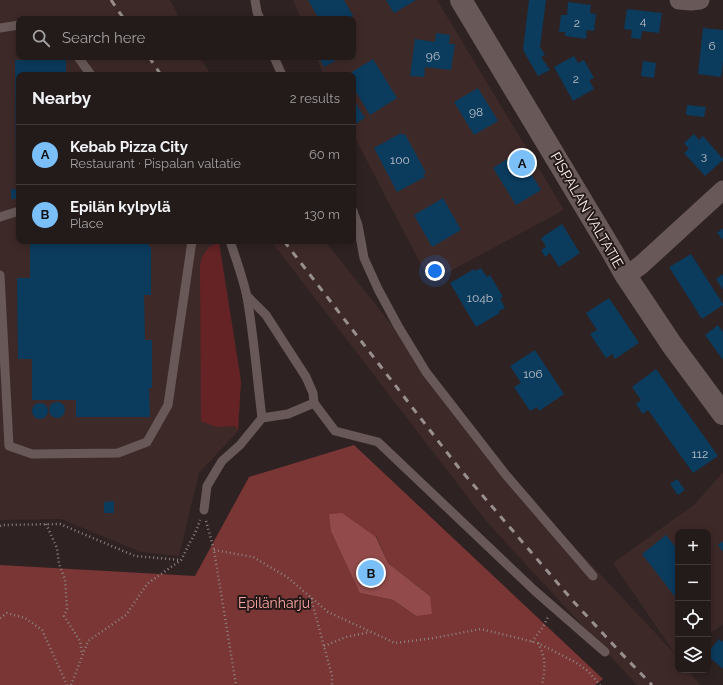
<!DOCTYPE html>
<meta charset="utf-8">
<style>
body{margin:0;font-family:Raleway,sans-serif;background:#2f2727;color:#f1f3f6}
.controls{position:absolute;right:12px;bottom:12px;display:grid;overflow:hidden;border-radius:8px;box-shadow:0 2px 10px #0003}
.controls button{width:36px;height:36px;display:grid;place-items:center;padding:0;border:0;border-bottom:1px solid #403839;background:#231a1a;color:#f1f3f6;font:20px sans-serif}
.you{position:absolute;left:435px;top:271px;width:14px;height:14px;margin:-10px;border:3px solid #fff;border-radius:50%;background:#1a73e8;box-shadow:0 0 0 6px #1a73e833}
.badge{display:grid;place-items:center;width:26px;height:26px;border-radius:50%;background:#7abff8;color:#111;font-size:13px;font-weight:700}
.pin{position:absolute;translate:-50% -50%;border:2px solid #fff;box-shadow:0 1px 4px #0006}
.list{margin:0;padding:0;list-style:none}
h2{display:flex;justify-content:space-between;align-items:center;height:52px;margin:0;padding:0 16px;font-size:17px}
h2 small{font-size:13px;font-weight:400;color:#a3a1a2}
.list li{display:grid;grid-template-columns:26px 1fr auto;gap:12px;align-items:center;box-sizing:border-box;height:60px;padding:0 16px;border-top:1px solid #403839}
.list b{display:block;font-size:15px;white-space:nowrap}
.list p{margin:0;font-size:13px;white-space:nowrap;color:#a3a1a2}
.list em{font-size:13px;font-style:normal;color:#a3a1a2}
.icon{flex:none;width:22px;height:22px;fill:none;stroke:currentColor;stroke-width:2;stroke-linecap:round;stroke-linejoin:round}
.map{position:relative;flex:none;width:723px;height:685px;overflow:hidden}
.search{position:absolute;background:#231a1a;box-shadow:0 2px 10px #0003;left:16px;top:16px;width:340px;height:44px;display:flex;align-items:center;gap:10px;box-sizing:border-box;padding:0 14px;border-radius:8px;color:#a3a1a2;font-size:15px}
.panel{position:absolute;background:#231a1a;box-shadow:0 2px 10px #0003;left:16px;top:72px;width:340px;height:172px;border-radius:8px}
.map>svg:first-child{display:block}
.built{fill:#3d2928}
.green{fill:#652325}
.forest{fill:#7a3535;fill-rule:evenodd}
.water{fill:#924b4a}
.building{fill:#0b3b5d}
.lines{fill:none;stroke-linecap:round;stroke-linejoin:round}
.path{stroke:#8f8383;stroke-width:2.5;stroke-dasharray:1 3;stroke-linecap:butt}
.service{stroke:#685958;stroke-width:9}
.minor{stroke:#685958;stroke-width:19}
.secondary{stroke:#685958;stroke-width:22}
.rail{stroke:#9a8f8f;stroke-width:3;stroke-dasharray:7 7;stroke-linecap:butt}
.labels{text-anchor:middle;stroke-width:4;stroke-linejoin:round;paint-order:stroke}
.number-label{font-size:12px;fill:#bcc0c9}
.street-label{font-size:14px;fill:#f7eded;stroke:#251918}
.park-label{font-size:14px;fill:#f9a5a2;stroke:#251918}
</style>
<div class="map">
<svg width="723" height="685" viewBox="0 0 723 685">
<rect width="100%" height="100%" fill="#2f2222"/>
<g class="built">
<polygon points="0,0 170,0 180,19 19,19 19,57 200,57 211,75 19,75 19,241 219,241 241,381 238,431 199,473 179,556 141,552 61,519 0,520"/>
<polygon points="293,0 437,0 564,210 430,282 353,134 353,75 324,75 316,57 353,57 353,19 301,19"/>
<polygon points="271,241 325,241 529,498 675,654 613,563 695,504 723,472 723,624 708,635 708,532 678,532 678,670 688,670 700,685 637,685 486,521"/>
</g>
<polygon class="green" points="219,243 241,381 238,431 235,426 216,427 201,421 200,265 202,257 209,247"/>
<path class="forest" d="M354,445L603,679L595,685H0V565L195,576L249,477ZM376,536L388,563L430,596L416,616L393,600L360,593Z"/>
<polygon class="water" points="342,513 376,537 388,563 430,596 432,614 416,616 393,600 360,593 331,531 329,514"/>
<g class="building">
<polygon points="308,0 344,0 353,16 348,19 319,19"/>
<polygon points="386,0 416,0 394,13"/>
<polygon points="529,0 546,0 540,47 545,55 541,57 550,70 538,76 523,50"/>
<polygon points="568,2 591,5 590,13 596,14 594,31 587,30 586,39 565,36 565,32 559,32 561,15 567,15"/>
<polygon points="627,9 662,13 659,33 642,31 641,39 631,38 632,30 624,29"/>
<polygon points="703,28 723,30 723,62 721,77 698,74"/>
<polygon points="436,33 450,35 449,44 455,44 451,70 425,67 424,77 410,76 415,39 435,42"/>
<polygon points="574,56 578,63 584,60 594,78 589,80 594,89 573,101 554,67"/>
<polygon points="48,57 58,57 58,60 66,60 66,75 19,75 19,199 11,199 11,189 16,189 15,60 48,60"/>
<polygon points="319,57 333,57 335,61 324,67"/>
<polygon points="373,59 397,98 370,115 353,87 353,75 347,75"/>
<polygon points="643,61 656,63 654,78 641,76"/>
<polygon points="478,88 498,121 474,135 454,102"/>
<polygon points="353,99 365,118 353,125"/>
<polygon points="687,105 706,107 704,117 686,115"/>
<polygon points="401,133 402,135 405,134 426,173 423,174 425,177 397,192 374,148"/>
<polygon points="694,134 699,140 703,136 723,159 723,160 705,176 684,153 689,149 684,143"/>
<polygon points="518,152 541,190 516,205 493,168"/>
<polygon points="443,198 461,230 432,247 414,215"/>
<polygon points="562,224 580,253 559,267 550,253 545,257 541,250 546,247 541,238"/>
<polygon points="723,228 723,240 717,233"/>
<polygon points="30,241 149,241 149,247 151,247 151,295 144,295 145,340 152,340 152,388 149,388 150,417 76,417 76,400 32,400 32,359 18,359 17,278 30,278"/>
<polygon points="691,254 723,304 723,305 702,319 669,267"/>
<polygon points="481,268 487,277 490,275 503,297 500,298 505,308 499,311 500,313 476,327 450,283 474,269 475,271"/>
<polygon points="723,274 723,290 716,279"/>
<polygon points="609,298 639,343 615,359 612,354 606,358 590,334 597,330 586,313"/>
<polygon points="718,325 723,332 723,360 705,335"/>
<polygon points="535,350 564,394 539,411 537,407 530,411 514,387 521,383 510,366"/>
<polygon points="656,369 718,456 693,473 648,410 643,414 636,404 641,400 632,387"/>
<circle cx="57" cy="410" r="8"/>
<circle cx="40" cy="411" r="8"/>
<polygon points="677,479 685,490 678,495 670,484"/>
<polygon points="114,501 114,513 104,513 104,502"/>
<polygon points="666,535 678,550 678,597 676,598 642,554"/>
<polygon points="723,541 723,552 718,545"/>
<polygon points="719,639 722,642 723,640 723,669 708,656 708,652"/>
</g>
<g class="lines">
<g class="path">
<polyline points="206,521 214,550 236,685"/>
<polyline points="46,524 57,548 59,564 65,579 67,609 64,616 80,641 82,654"/>
<polyline points="0,526 2,525 60,524 135,556 181,560"/>
<polyline points="214,550 253,557 287,577 328,612 395,643 434,638 481,629 538,643 575,662 588,671 600,685"/>
<polyline points="311,598 332,676 332,685"/>
<polyline points="0,618 7,613 25,618 42,630 67,685"/>
<polyline points="532,642 543,627 548,617"/>
<path d="M538,643C547,661 545,667 542,685"/>
<polyline points="324,646 346,637 370,632"/>
<polyline points="71,685 88,641 126,615 147,584 181,560 197,529 200,520"/>
</g>
<g class="service">
<polyline points="255,0 257,12 260,19"/>
<polyline points="0,28 19,25"/>
<polyline points="78,57 91,75"/>
<polyline points="274,57 282,75"/>
<polyline points="353,211 358,225 364,258 378,289 398,326 426,372 506,475 593,576"/>
<polyline points="0,217 19,211"/>
<polyline points="0,275 9,446 32,454 118,453 147,442 168,405 192,241"/>
<polyline points="247,296 266,315 306,377 313,393 314,403 288,414 262,418"/>
<polyline points="314,403 335,431 378,442 535,591 605,652"/>
<path d="M204,510L207,486L222,461L240,445L262,418C257,378 254,337 247,297C243,278 236,259 230,241"/>
</g>
<g class="minor">
<polyline points="679,0 691,1 700,0"/>
<polyline points="626,276 641,265 723,190"/>
</g>
<polyline class="secondary" points="461,0 613,253 626,276 672,345 723,414"/>
<g class="rail">
<polyline points="111,0 124,19"/>
<polyline points="149,57 161,75"/>
<polyline points="284,241 459,468 573,601 620,652 652,685"/>
</g>
</g>
<g class="labels">
<g class="number-label">
<text x="643" y="25">4</text>
<text x="577" y="27">2</text>
<text x="712" y="50">6</text>
<text x="433" y="60">96</text>
<text x="576" y="83">2</text>
<text x="476" y="116">98</text>
<text x="704" y="160">3</text>
<text x="400" y="164">100</text>
<text x="480" y="302">104b</text>
<text x="533" y="378">106</text>
<text x="700" y="458">112</text>
</g>
<g class="street-label">
<text transform="translate(587 210) rotate(60)" y="5">PISPALAN VALTATIE</text>
</g>
<g class="park-label">
<text x="274" y="608">Epilänharju</text>
</g>
</g>
</svg>
<div class="controls">
<button>+</button>
<button>−</button>
<button><svg class="icon" aria-label="locate" viewBox="0 0 24 24"><circle cx="12" cy="12" r="6"/><path d="M12 2v4M12 18v4M2 12h4M18 12h4"/></svg></button>
<button><svg class="icon" aria-label="layers" viewBox="0 0 24 24"><path d="M12 4l9 5-9 5-9-5zM3 14l9 5 9-5"/></svg></button>
</div>
<div class="you"></div>
<div class="pin badge" style="left:522px;top:163px">A</div>
<div class="pin badge" style="left:371px;top:573px">B</div>
<div class="search"><svg class="icon" aria-label="search" viewBox="0 0 24 24"><circle cx="10" cy="10" r="6"/><path d="M15 15l6 6"/></svg>Search here</div>
<section class="panel">
<h2>Nearby<small>2 results</small></h2>
<ul class="list">
<li><span class="badge">A</span><div><b>Kebab Pizza City</b><p>Restaurant · Pispalan valtatie</p></div><em>60 m</em></li>
<li><span class="badge">B</span><div><b>Epilän kylpylä</b><p>Place</p></div><em>130 m</em></li>
</ul>
</section>
</div>
